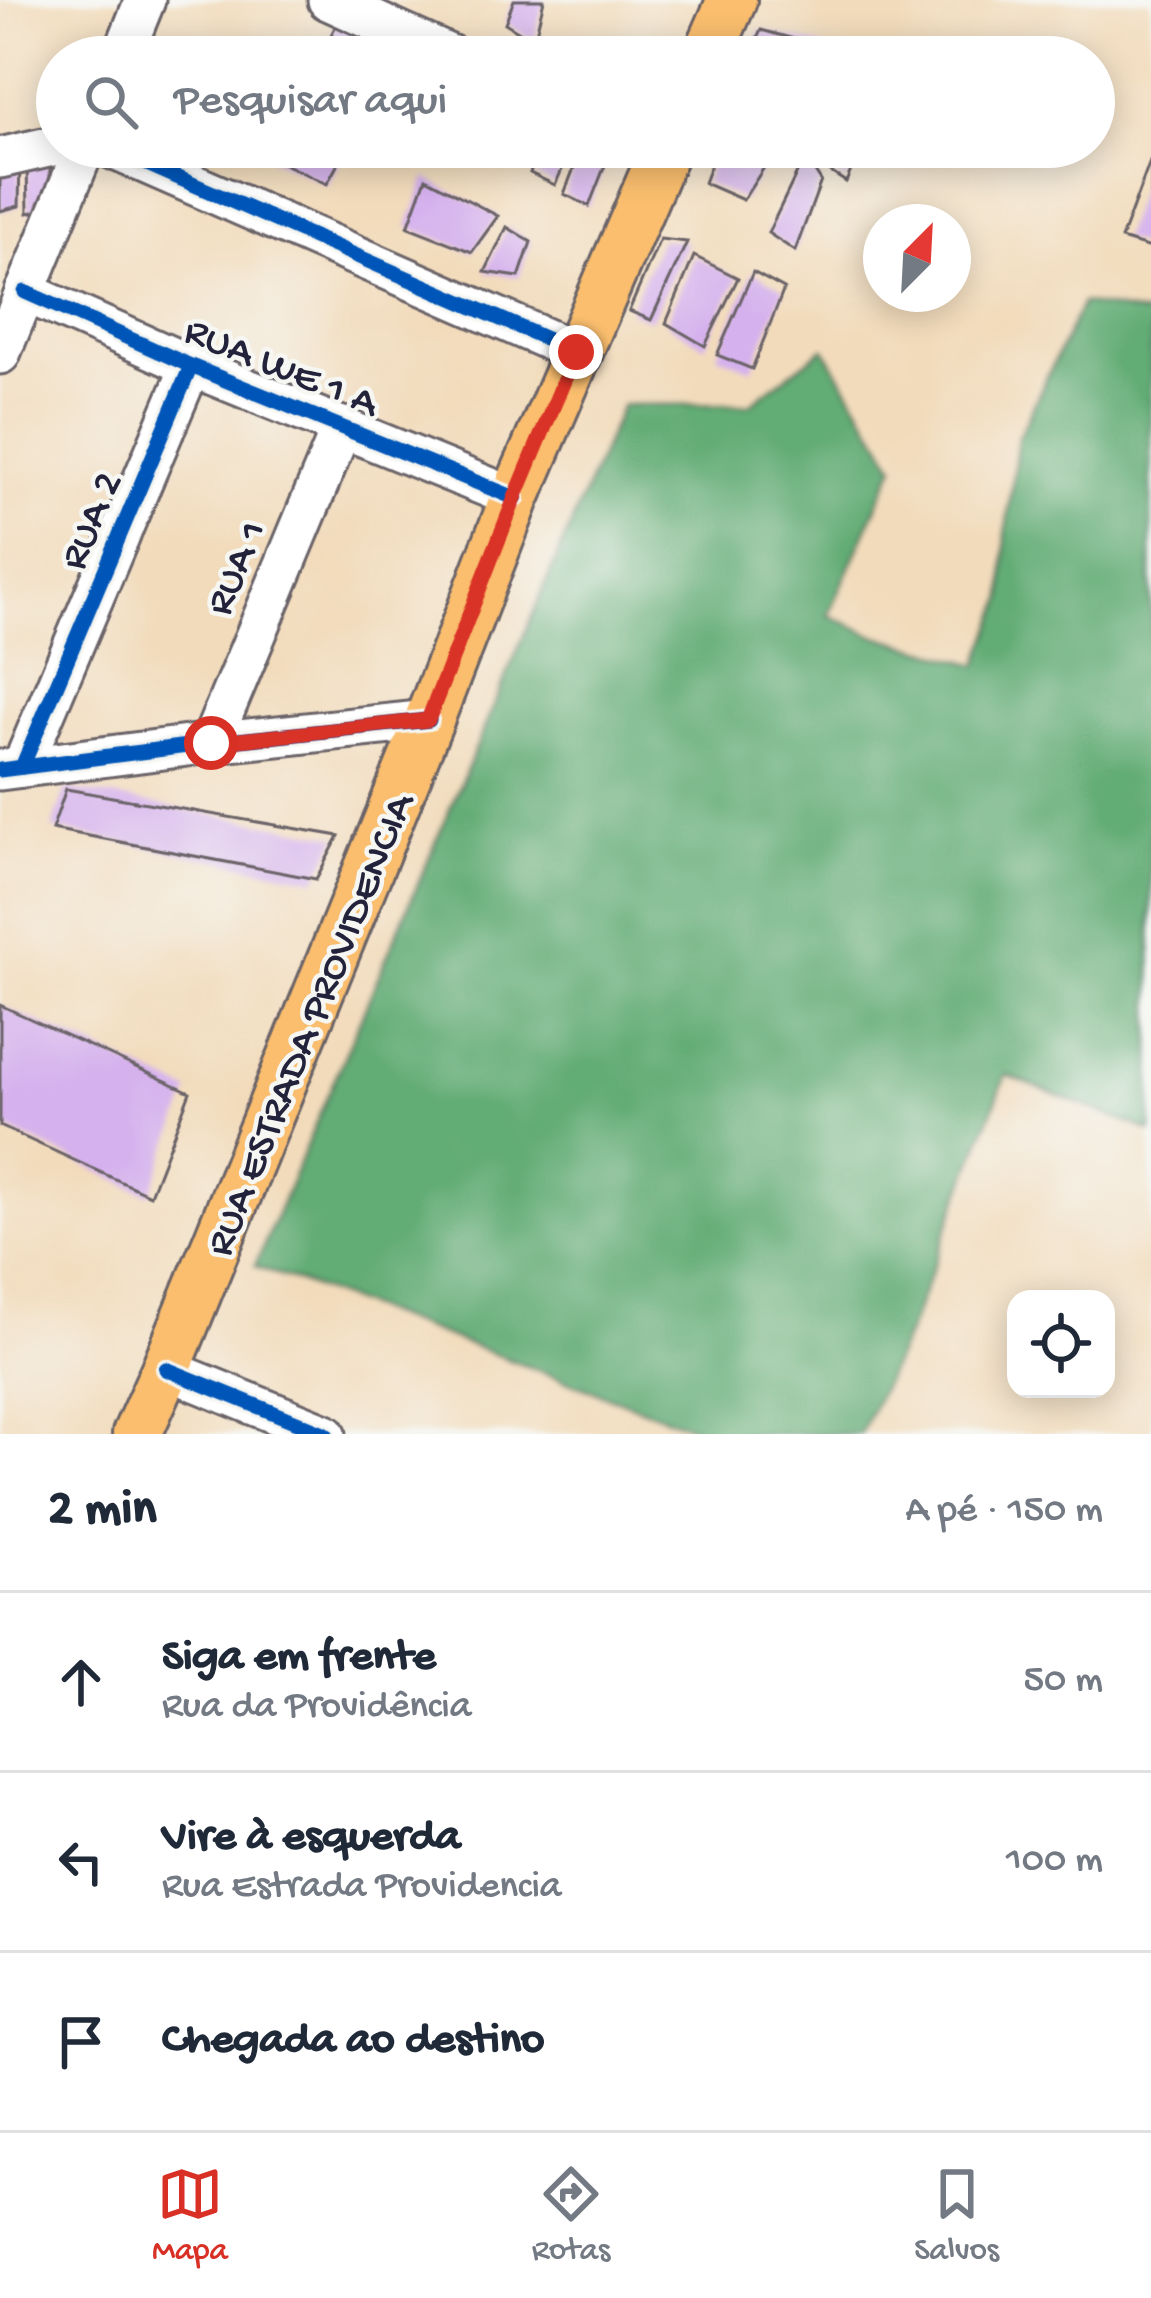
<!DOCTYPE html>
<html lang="pt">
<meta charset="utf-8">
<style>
body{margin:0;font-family:"Gochi Hand",sans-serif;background:#f6f6f7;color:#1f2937}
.controls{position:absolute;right:36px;bottom:36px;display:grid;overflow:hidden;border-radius:24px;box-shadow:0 6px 30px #0003}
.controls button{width:108px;height:108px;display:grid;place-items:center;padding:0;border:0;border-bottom:3px solid #e0e1e3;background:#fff;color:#1f2937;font:60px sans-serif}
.compass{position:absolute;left:863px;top:204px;width:108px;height:108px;border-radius:50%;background:#fff;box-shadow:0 6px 30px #0003;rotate:24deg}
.stop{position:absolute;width:36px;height:36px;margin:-27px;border:9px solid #d93025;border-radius:50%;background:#fff}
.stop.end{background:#d93025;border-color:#fff;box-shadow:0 3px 12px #0008}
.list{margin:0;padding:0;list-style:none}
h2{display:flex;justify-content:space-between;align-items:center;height:156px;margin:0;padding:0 48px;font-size:51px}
h2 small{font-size:39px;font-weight:400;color:#747a83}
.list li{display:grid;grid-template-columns:78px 1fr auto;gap:36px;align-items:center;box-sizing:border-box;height:180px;padding:0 48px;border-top:3px solid #e0e1e3}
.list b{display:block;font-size:45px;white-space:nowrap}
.list p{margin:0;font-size:39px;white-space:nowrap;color:#747a83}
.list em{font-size:39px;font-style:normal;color:#747a83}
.icon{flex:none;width:66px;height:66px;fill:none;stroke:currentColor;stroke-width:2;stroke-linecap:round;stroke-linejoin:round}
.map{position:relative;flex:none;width:1151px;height:1434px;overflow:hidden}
.search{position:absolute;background:#fff;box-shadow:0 6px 30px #0003;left:36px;right:36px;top:36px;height:132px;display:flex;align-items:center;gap:30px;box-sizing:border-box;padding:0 42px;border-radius:66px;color:#747a83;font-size:45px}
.sheet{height:696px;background:#fff}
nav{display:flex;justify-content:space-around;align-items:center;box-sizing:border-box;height:168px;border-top:3px solid #e0e1e3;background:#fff;font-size:33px;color:#747a83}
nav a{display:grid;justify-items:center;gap:6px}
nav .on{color:#d93025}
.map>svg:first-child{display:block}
.forest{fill:#62ac74;stroke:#426758;stroke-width:3}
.building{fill:#d5b1ed}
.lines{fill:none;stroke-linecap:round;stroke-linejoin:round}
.minor-casing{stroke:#6b6368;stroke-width:45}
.major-casing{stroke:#6b6368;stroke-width:54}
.minor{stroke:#fff;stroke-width:39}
.major{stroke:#fabe6e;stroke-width:48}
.cycleway-casing{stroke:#f6f6f2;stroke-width:22}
.cycleway{stroke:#0057b8;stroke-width:15}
.route{stroke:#d93025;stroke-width:15}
.labels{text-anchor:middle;stroke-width:9;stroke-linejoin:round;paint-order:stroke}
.street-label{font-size:42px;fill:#22223b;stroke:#f6f6f2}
</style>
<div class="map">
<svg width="1151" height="1434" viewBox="0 0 1151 1434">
<rect width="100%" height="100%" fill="#f6f6f2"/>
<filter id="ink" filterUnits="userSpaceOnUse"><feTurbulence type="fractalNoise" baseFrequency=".00833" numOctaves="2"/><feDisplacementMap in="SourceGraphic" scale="24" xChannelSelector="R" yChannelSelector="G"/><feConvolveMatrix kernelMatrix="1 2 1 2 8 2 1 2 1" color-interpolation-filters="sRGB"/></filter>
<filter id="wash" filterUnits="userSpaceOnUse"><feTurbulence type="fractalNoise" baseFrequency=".004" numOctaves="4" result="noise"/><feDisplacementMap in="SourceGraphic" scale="48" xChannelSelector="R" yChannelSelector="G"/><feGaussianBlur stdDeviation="2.7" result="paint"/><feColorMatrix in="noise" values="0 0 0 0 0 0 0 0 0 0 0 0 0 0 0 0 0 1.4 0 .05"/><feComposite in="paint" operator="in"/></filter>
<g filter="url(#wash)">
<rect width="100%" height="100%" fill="#f2dbbb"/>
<polygon class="forest" points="1082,303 1151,316 1151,1132 1006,1075 908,1332 860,1434 711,1434 255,1266 622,405 750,404 824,348 895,465 829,615 873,635 978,665 1004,599 1006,531 1018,438"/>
<g id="blocks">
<g class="building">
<polygon points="514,0 544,0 534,41 505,23"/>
<polygon points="337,23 386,41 382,57 341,57 324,49"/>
<polygon points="761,30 827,48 823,57 749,57"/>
<polygon points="270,147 347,147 327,184 267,156"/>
<polygon points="538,147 572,147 555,185 530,173"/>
<polygon points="582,147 611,150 589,206 564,194"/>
<polygon points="717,147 763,147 774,152 743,200 704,183"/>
<polygon points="799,147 861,147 846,182 798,151"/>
<polygon points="805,156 821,181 795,251 768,233"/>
<polygon points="1151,159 1151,248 1121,239"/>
<polygon points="50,161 50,188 39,211 28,213 27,163"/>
<polygon points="20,162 19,206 0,211 0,169"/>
<polygon points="426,178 498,216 472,252 408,227"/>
<polygon points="507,227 531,242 519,277 485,272"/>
<polygon points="660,239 687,242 651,320 629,311"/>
<polygon points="694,256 738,278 705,346 666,323"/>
<polygon points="753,272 784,289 752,369 717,355"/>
<polygon points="66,789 339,836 316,879 52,829"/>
<polygon points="0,1005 190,1092 150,1195 0,1126"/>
</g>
</g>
</g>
<g filter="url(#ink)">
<use href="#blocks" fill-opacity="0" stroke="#6b6368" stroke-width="3"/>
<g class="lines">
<g class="minor-casing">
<g id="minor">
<polyline points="328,0 454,57"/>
<polyline points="122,57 145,0"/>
<polyline points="108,147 576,352"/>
<polyline points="0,158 57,145"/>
<polyline points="25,292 191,366 515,498"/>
<polyline points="0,354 85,147"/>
<polyline points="211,743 342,427"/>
<polyline points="22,767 191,366"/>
<polyline points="0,770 211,743 429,720"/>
<polyline points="166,1369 326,1434"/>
</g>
</g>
<g class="major-casing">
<g id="major">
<polyline points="707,57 732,0"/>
<polyline points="137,1434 166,1369 429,720 515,498 666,147"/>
</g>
</g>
<use href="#minor" class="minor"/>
<use href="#major" class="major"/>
<g class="cycleway-casing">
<g id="cycleway">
<polyline points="108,147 576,352"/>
<polyline points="25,292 191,366 515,498"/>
<polyline points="22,767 191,366"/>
<polyline points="0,770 211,743 429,720"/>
<polyline points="166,1369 326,1434"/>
</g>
</g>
<use href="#cycleway" class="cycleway"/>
</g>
</g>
<g class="lines" filter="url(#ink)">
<polyline class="route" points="211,743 428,720 515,498 576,352"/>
</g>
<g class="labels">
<g class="street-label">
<text transform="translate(283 363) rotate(22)" y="15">RUA WE 1 A</text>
<text transform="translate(87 519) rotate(-67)" y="15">RUA 2</text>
<text transform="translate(232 566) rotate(-67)" y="15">RUA 1</text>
<text transform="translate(306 1023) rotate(-68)" y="15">RUA ESTRADA PROVIDENCIA</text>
</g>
</g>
</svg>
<div class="controls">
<button><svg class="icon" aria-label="locate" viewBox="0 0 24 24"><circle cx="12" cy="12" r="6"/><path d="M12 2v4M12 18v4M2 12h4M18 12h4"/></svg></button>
</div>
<svg class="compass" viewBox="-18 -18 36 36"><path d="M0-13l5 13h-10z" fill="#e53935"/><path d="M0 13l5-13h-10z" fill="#747a83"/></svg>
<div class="stop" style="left:211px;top:743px"></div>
<div class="stop end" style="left:576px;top:352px"></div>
<div class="search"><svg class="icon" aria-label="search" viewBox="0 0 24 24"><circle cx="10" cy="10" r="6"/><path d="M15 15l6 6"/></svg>Pesquisar aqui</div>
</div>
<section class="sheet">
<h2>2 min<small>A pé · 150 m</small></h2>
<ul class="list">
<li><svg class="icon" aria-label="ahead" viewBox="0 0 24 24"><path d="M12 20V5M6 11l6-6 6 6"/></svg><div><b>Siga em frente</b><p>Rua da Providência</p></div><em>50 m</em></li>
<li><svg class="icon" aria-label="left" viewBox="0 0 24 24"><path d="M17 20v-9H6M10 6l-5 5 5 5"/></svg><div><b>Vire à esquerda</b><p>Rua Estrada Providencia</p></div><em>100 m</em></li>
<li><svg class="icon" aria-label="arrive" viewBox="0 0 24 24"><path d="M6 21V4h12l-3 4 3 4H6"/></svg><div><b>Chegada ao destino</b></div></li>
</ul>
</section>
<nav>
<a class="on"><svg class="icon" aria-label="map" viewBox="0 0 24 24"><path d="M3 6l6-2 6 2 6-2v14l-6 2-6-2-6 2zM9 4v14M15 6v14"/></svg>Mapa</a>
<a><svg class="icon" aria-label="directions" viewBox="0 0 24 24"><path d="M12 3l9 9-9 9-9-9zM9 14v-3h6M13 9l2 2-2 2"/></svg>Rotas</a>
<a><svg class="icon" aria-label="saved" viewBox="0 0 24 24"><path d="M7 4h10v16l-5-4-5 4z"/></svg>Salvos</a>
</nav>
